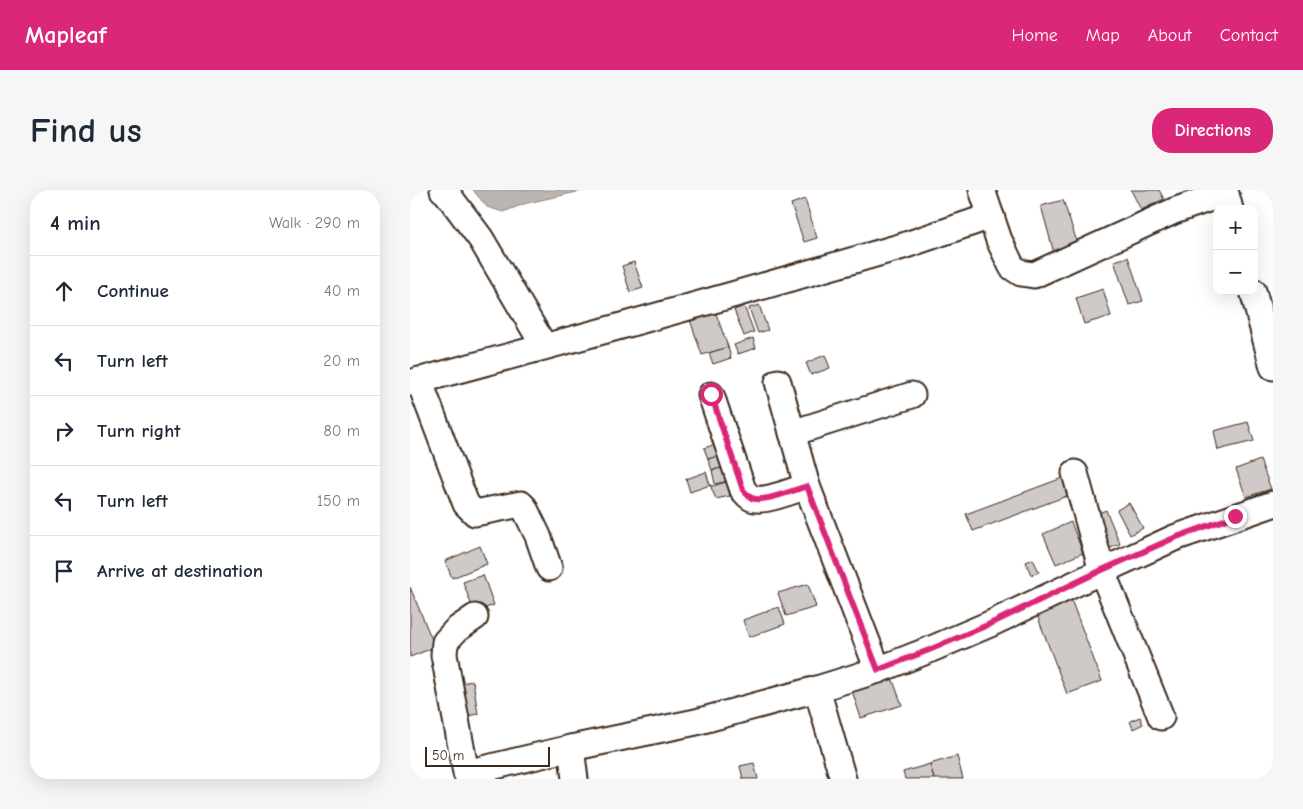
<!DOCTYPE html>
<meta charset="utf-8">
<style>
body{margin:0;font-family:"Comic Neue",sans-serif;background:#f6f6f7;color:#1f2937}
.controls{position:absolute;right:15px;top:15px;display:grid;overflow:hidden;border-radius:10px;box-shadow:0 5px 20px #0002}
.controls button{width:45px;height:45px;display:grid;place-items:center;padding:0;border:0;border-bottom:1px solid #e0e1e3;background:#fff;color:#1f2937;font:25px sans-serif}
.scale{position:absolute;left:15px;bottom:12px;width:125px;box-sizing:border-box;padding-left:5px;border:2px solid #3b2a1e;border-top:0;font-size:14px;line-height:18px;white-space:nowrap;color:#3b2a1e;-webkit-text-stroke:4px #fff;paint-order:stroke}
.stop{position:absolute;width:15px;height:15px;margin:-11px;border:4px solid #db2777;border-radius:50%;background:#fff}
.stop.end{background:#db2777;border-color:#fff;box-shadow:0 1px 5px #0008}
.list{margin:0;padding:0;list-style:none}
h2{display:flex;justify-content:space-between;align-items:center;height:65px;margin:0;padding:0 20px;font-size:21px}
h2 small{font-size:16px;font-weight:400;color:#747a83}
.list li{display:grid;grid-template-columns:32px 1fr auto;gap:15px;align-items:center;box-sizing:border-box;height:70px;padding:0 20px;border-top:1px solid #e0e1e3}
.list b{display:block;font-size:19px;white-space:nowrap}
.list em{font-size:16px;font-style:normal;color:#747a83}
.icon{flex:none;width:28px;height:28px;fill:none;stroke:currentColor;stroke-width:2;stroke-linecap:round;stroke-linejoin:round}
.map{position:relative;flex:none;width:863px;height:589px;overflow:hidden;border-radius:20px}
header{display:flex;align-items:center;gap:30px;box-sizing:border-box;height:70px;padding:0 25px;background:#db2777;color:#fff}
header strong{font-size:24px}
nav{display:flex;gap:28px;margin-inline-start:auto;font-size:18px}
.intro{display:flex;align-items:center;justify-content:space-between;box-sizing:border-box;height:120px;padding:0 30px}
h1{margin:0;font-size:35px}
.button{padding:12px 22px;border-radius:20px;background:#db2777;color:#fff;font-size:18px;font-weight:700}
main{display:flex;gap:30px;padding:0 30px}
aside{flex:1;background:#fff;border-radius:20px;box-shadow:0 5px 20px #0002}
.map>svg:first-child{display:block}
.water{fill:#bcb6b3;stroke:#887e77}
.building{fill:#cfcac7;stroke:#3b2a1e}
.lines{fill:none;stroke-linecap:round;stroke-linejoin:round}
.minor-casing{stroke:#3b2a1e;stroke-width:29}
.minor{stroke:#fff;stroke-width:25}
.route{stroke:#db2777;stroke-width:6}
</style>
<header>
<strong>Mapleaf</strong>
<nav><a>Home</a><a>Map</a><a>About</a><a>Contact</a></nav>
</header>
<div class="intro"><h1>Find us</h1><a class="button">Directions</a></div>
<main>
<aside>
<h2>4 min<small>Walk · 290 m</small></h2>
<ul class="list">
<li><svg class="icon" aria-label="ahead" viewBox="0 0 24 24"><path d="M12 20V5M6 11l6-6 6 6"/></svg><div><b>Continue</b></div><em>40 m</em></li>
<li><svg class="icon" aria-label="left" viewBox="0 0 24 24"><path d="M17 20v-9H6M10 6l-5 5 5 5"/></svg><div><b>Turn left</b></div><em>20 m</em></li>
<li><svg class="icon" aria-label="right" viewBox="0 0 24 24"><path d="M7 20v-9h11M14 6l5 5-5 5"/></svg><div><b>Turn right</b></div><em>80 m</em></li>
<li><svg class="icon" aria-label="left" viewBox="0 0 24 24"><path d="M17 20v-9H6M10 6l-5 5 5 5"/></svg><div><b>Turn left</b></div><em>150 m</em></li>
<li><svg class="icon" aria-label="arrive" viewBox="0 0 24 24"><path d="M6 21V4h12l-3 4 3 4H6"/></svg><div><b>Arrive at destination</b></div></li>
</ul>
</aside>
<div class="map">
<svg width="863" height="589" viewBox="0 0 863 589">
<rect width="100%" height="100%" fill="#fff"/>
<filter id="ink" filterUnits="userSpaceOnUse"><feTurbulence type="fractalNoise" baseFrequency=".02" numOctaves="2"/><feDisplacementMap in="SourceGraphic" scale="10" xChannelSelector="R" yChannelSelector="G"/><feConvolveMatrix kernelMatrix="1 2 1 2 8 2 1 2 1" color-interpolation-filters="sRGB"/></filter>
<g filter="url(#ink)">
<polygon class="water" points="63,0 176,0 117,13 93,22 77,17"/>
<g class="building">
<polygon points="721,0 749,0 754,9 731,20"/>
<polygon points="395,9 407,48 394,52 381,14"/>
<polygon points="653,10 668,55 644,63 631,16"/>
<polygon points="718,67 733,111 719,115 704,71"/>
<polygon points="224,72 233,98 220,102 212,76"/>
<polygon points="693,99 701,126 674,134 666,108"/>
<polygon points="349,115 358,140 348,143 339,118"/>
<polygon points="334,116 344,142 334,146 324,120"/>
<polygon points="304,118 318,157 292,165 279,127"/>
<polygon points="343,148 346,158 328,164 324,155"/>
<polygon points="318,157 321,168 303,174 299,163"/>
<polygon points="415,165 420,178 401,185 396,173"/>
<polygon points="838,232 844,251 808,260 804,241"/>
<polygon points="315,251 319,263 298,269 294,258"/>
<polygon points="315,264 317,277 302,280 298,269"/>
<polygon points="850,270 861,299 836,307 826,279"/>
<polygon points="317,277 321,290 305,294 302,280"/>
<polygon points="296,282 300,295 280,302 276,289"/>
<polygon points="655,287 662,304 563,341 556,324"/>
<polygon points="317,292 320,306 306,309 300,295 302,296"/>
<polygon points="719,313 733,338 720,345 707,320"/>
<polygon points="696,320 710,354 698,359 684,325"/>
<polygon points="661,332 673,363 646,374 633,344"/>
<polygon points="70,356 77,374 42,388 35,371"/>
<polygon points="623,369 629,382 621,385 616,372"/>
<polygon points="73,385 84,415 64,422 53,392"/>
<polygon points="398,394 406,417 376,426 368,403"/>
<polygon points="0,397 25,457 0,467"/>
<polygon points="660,407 692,491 657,504 625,420"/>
<polygon points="369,417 375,434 339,447 333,430"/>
<polygon points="481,485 492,515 451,528 441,498"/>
<polygon points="63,491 68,524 50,527 44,494"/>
<polygon points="730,527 733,534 723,539 720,531"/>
<polygon points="547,566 553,589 524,589 520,574"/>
<polygon points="344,573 348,589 333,589 330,576"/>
<polygon points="520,574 524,589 495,589 493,582"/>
</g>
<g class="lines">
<g class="minor-casing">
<g id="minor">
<polyline points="33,0 36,2 71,49 134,156"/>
<polyline points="572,0 589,50 602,77 611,83 624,85 764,21 795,10 816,4 820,19"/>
<polyline points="843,101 863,177"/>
<polyline points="9,190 56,314 65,323 111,314 114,317 128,346 139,378"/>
<polyline points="368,192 397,296"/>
<polyline points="0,193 204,138 329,103 493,56 581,26"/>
<path d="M301,205L333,300C337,304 340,309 346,309C357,311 385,300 397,296L468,480"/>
<polyline points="382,243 502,205"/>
<polyline points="665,283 692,381 751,527"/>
<polyline points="65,427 46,440 35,452 34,465 56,583 161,558 286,532 407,499 468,480 519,460 580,434 692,381 764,348 863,314"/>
<polyline points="407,499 433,589"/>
<polyline points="161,558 165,589"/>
</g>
</g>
<use href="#minor" class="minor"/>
</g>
</g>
<g class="lines" filter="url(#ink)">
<path class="route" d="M301,204L333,300C337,304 340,309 346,309C357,311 385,300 397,296L468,480L519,460L580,434L692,380L764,348L825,326"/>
</g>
</svg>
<div class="controls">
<button>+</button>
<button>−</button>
</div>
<div class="scale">50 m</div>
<div class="stop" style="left:301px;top:204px"></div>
<div class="stop end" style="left:825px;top:326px"></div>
</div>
</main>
